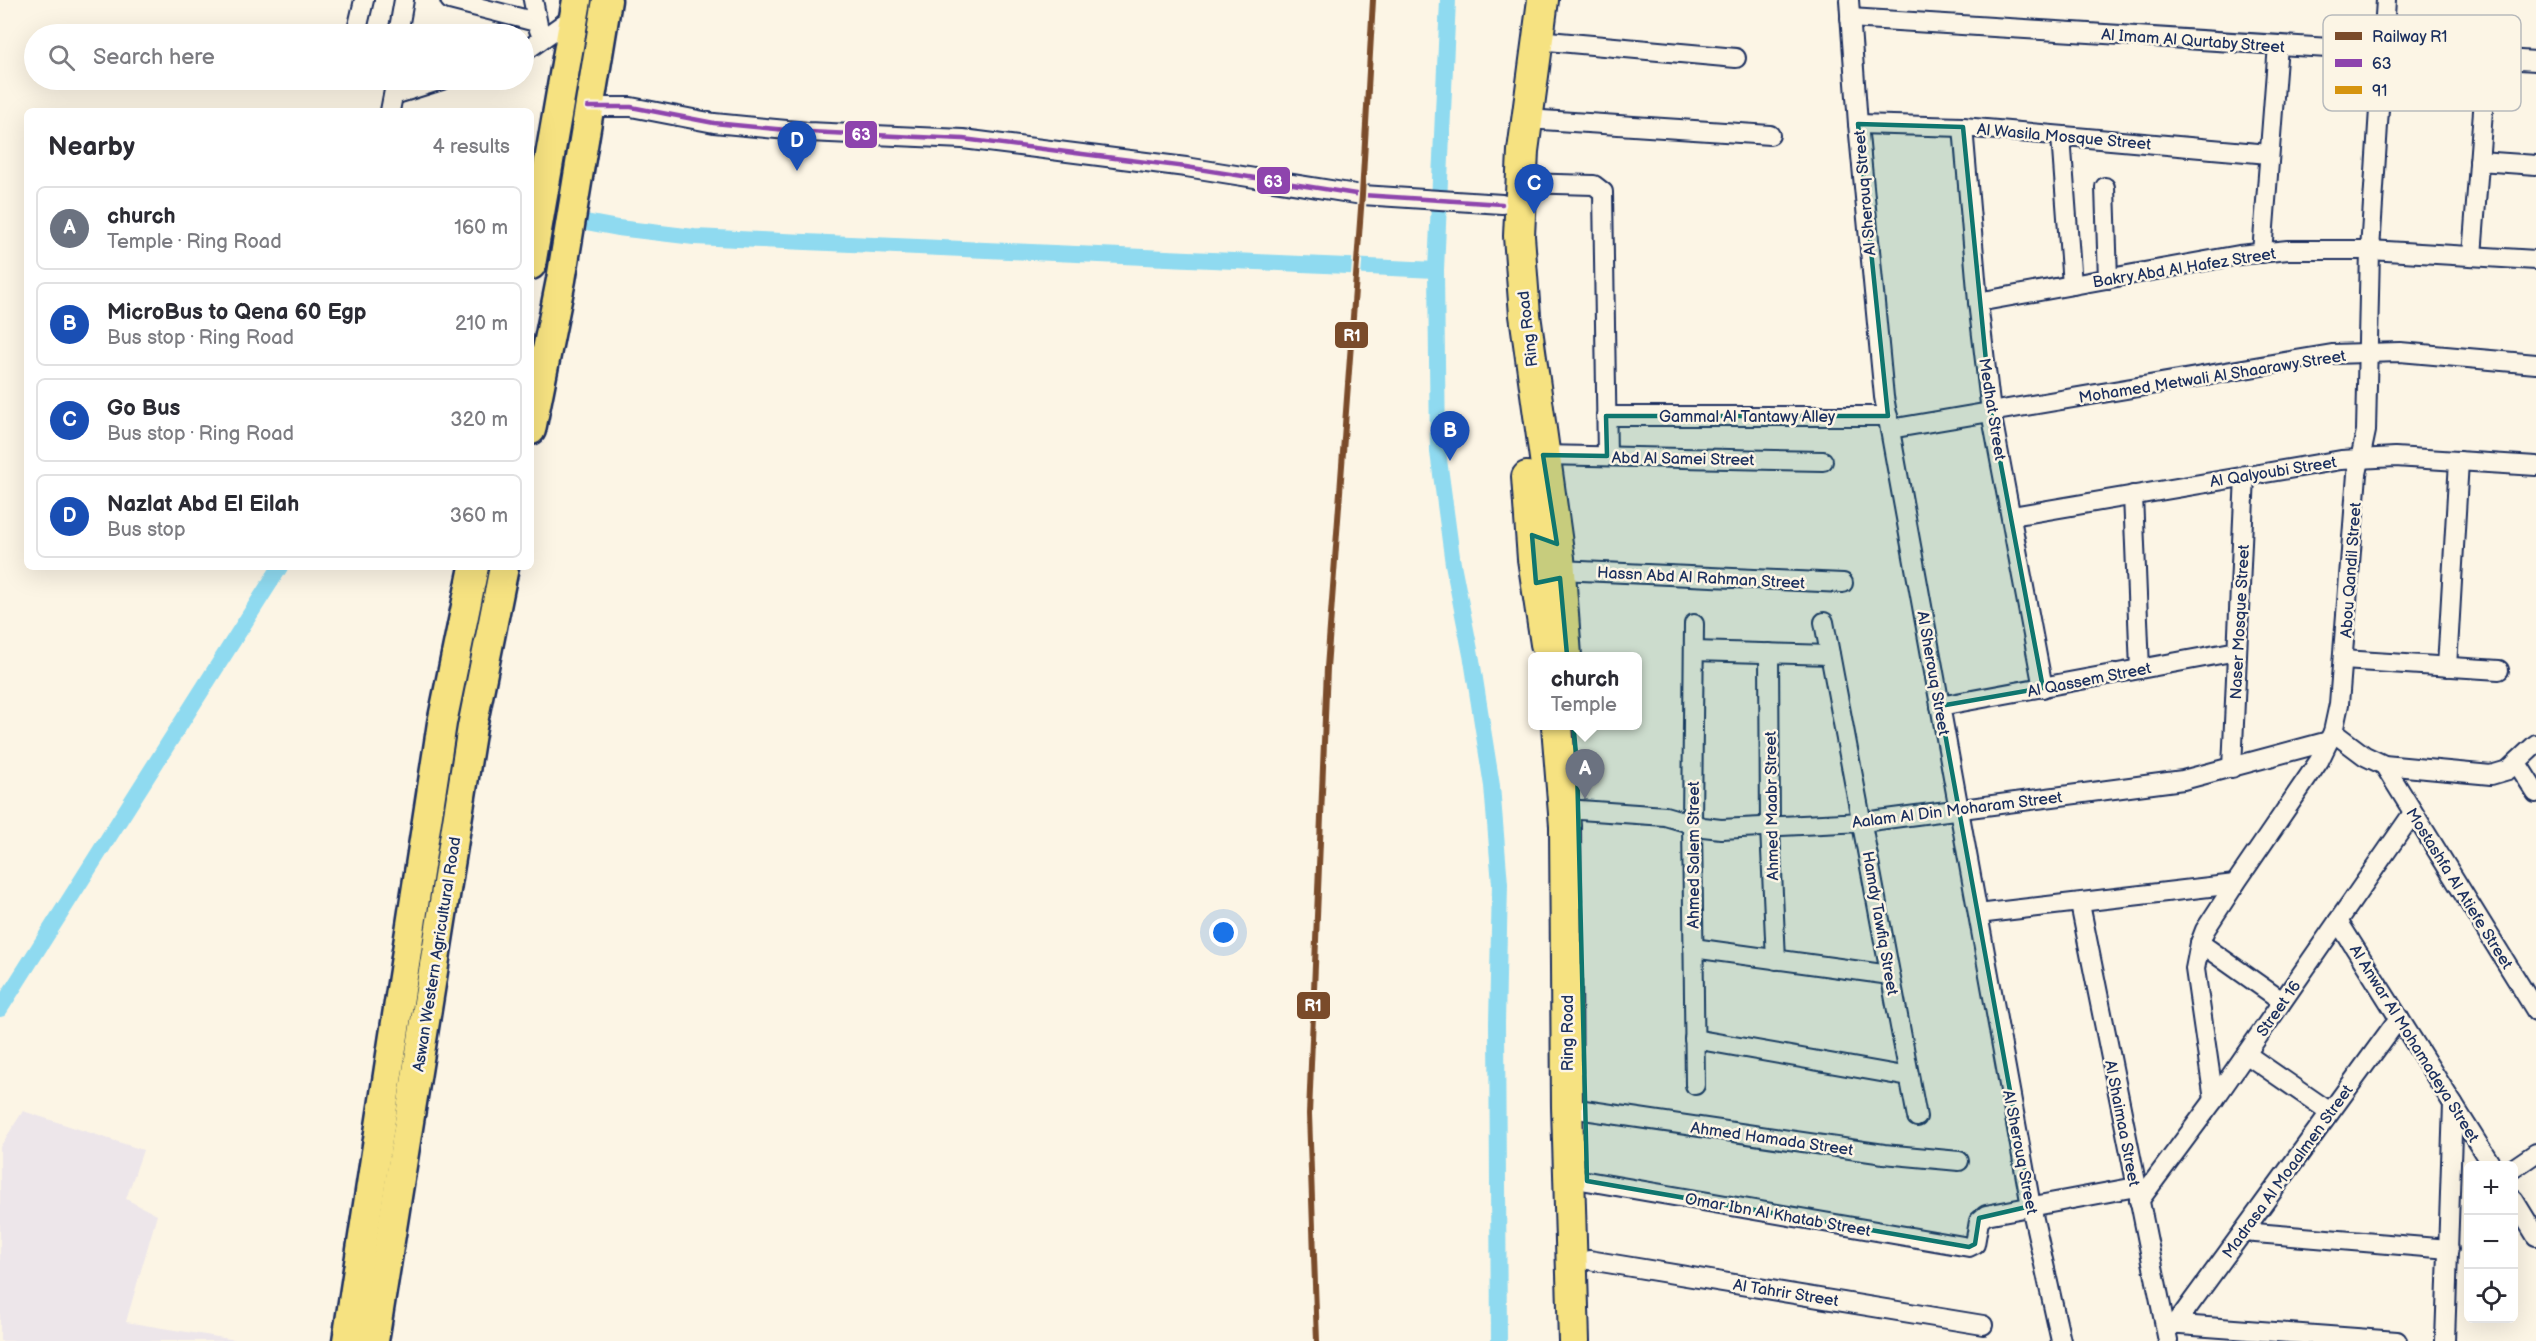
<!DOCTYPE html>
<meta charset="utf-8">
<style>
body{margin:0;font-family:"Balsamiq Sans",sans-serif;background:#f7f7f7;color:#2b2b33}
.controls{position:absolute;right:18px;bottom:18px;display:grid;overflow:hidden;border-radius:9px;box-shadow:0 6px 24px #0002}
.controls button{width:54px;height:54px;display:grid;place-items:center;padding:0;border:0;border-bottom:2px solid #e1e1e2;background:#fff;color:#2b2b33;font:30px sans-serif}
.you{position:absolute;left:1224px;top:933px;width:21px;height:21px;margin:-15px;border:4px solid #fff;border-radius:50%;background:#1a73e8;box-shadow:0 0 0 9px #1a73e833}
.badge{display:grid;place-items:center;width:39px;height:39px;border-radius:50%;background:#1f6fb2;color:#fff;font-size:20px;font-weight:700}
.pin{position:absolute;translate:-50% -50px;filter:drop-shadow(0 2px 3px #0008)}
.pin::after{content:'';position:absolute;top:32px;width:21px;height:18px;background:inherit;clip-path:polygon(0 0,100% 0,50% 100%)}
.popup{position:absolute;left:1528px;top:652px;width:114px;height:78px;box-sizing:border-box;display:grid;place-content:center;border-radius:9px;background:#fff;filter:drop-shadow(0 2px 4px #0005);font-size:20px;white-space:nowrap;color:#7c7c81}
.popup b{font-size:22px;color:#2b2b33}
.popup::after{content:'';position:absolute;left:50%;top:100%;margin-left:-12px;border:12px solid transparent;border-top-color:#fff}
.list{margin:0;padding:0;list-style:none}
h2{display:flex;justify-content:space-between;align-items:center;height:78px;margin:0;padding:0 24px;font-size:26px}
h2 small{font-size:20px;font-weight:400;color:#7c7c81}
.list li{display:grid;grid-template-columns:39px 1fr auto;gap:18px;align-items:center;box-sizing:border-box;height:84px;margin:0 12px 12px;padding:0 12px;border:2px solid #e1e1e2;border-radius:9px}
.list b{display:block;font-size:22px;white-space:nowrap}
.list p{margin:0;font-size:20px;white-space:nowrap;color:#7c7c81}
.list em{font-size:20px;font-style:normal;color:#7c7c81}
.icon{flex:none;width:33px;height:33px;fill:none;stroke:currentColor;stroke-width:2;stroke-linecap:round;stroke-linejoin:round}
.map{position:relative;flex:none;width:2536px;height:1341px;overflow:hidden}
.search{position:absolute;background:#fff;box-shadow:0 6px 24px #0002;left:24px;top:24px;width:510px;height:66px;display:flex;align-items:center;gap:15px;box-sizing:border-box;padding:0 21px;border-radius:33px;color:#7c7c81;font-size:22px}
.panel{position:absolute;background:#fff;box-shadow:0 6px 24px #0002;left:24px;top:108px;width:510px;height:462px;border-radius:9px}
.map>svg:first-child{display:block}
.built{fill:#ede6ea}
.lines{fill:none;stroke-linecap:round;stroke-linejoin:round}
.canal{stroke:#8fdaf0;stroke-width:16}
.minor-casing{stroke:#1b2f5e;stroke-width:22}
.primary-casing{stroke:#1b2f5e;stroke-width:33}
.trunk-casing{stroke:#1b2f5e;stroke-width:34}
.minor{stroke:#fcf5e5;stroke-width:18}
.primary{stroke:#f6e281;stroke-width:28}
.trunk{stroke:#f6e281;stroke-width:30}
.bus-1-casing{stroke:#fcf5e5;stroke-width:9}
.bus-1{stroke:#8e44ad;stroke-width:4.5}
.rail-1-casing{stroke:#fcf5e5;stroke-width:10}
.rail-1{stroke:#7a4b2a;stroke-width:6}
.marked{fill:#0f766e;fill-opacity:0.2;stroke:#0f766e;stroke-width:4.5;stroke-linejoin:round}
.labels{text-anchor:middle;stroke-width:5;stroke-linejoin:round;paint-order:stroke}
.street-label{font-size:16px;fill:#1b2f5e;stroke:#fcf5e5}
.key{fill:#fcf5e5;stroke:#b8babc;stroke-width:1.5}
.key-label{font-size:16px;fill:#1b2f5e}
.line-badge{stroke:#fcf5e5;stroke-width:2}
.badge-label{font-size:16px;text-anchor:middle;font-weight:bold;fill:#fff}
</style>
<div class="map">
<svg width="2536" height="1341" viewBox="0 0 2536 1341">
<rect width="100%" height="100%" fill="#fcf5e5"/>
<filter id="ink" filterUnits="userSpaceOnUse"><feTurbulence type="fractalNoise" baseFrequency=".0167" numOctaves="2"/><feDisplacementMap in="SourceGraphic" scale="12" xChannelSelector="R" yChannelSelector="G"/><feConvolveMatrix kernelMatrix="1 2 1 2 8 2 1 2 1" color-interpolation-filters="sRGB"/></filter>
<g filter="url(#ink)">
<polygon class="built" points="23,1111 143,1150 126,1199 157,1215 126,1322 242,1341 0,1341 0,1147"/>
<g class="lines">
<g class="canal">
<polyline points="1448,0 1436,270 1438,452 1453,564 1472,660 1492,786 1500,884 1497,1023 1499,1341"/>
<polyline points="532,212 618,228 694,237 1436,270"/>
<polyline points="0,1009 280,567"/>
</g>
<g class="minor-casing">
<g id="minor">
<polyline points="450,0 536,22"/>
<polyline points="533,0 539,30"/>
<polyline points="1849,0 1858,124 1884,397 2031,1206 2061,1341"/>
<polyline points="1850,18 2536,61"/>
<polyline points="356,34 364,0"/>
<polyline points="398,34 404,0"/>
<polyline points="1537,40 1736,58"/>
<polyline points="524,52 573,17"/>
<polyline points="394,95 442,80"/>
<polyline points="588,107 631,107 714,123 808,132 963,139 1186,167 1362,195 1502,204"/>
<polyline points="390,111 396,80"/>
<polyline points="1527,119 1770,135"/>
<polyline points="1858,124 1963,127 2269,154"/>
<polyline points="1963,127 1978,302 1991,412 2043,688"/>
<polyline points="2061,136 2072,285"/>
<polyline points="2479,161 2536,165"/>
<polyline points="1521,183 1594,185 1603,192 1607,456"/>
<polyline points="2105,187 2108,279"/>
<polyline points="2262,253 2278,45"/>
<polyline points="2472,256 2487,58"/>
<polyline points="1978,302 2239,255 2288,250 2370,250 2536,260"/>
<polyline points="1606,416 1888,416"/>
<polyline points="1890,429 2332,354 2400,352 2536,364"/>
<polyline points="1543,455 1823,461"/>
<polyline points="2133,495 2140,669"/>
<polyline points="2012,516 2341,460 2395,457 2536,466"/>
<polyline points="1560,570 1843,583"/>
<polyline points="1824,622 1917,1117"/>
<polyline points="1694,624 1692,823 1695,1085"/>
<polyline points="1694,651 1830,655"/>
<polyline points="1769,653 1770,828 1776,960"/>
<polyline points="2343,660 2499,670"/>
<polyline points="2447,667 2459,461"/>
<polyline points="1940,706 2237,651"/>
<polyline points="2333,732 2365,756 2384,765 2491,775 2508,770 2536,744"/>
<polyline points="2517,763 2536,793"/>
<polyline points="2384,765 2536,1011"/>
<polyline points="2232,768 2245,475"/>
<polyline points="1580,810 1665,816 1703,827 1721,829 1863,822 2183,780 2329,741"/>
<polyline points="2080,904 2168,1341"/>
<polyline points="1978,914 2235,884"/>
<polyline points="2338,921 2492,1166"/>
<polyline points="2200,943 2282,1001"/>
<polyline points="1693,948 1890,975"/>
<polyline points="1694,1039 1909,1077"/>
<polyline points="2246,1054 2330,1112"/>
<polyline points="2214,1100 2195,969 2200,943 2205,930 2235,884 2319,761 2333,732 2339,704 2357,474 2366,431 2370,250 2386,0"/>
<polyline points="1584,1110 1884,1154 1959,1161"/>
<polyline points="2514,1168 2536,1153"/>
<polyline points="1587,1181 1969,1247 1975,1244 1979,1221 1986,1215 2136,1187"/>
<polyline points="2514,1200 2536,1236"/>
<polyline points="2139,1201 2214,1100 2413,813"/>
<polyline points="2243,1232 2449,1249"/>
<polyline points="1589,1260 1983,1325"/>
<polyline points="2167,1324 2397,1341"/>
<polyline points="2175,1325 2399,1018"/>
<polyline points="2445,1341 2453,1104"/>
</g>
</g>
<g class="primary-casing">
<g id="primary">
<polyline points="531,265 577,0"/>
<polyline points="531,430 561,280 607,0"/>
<polyline points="347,1341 442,723 474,567"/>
<polyline points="374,1341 472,727 504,567"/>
</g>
</g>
<g class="trunk-casing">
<g id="trunk">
<polyline points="1543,0 1523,151 1519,236 1525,315 1559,558 1566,656"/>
<polyline points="1527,477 1533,559 1546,644"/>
<polyline points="1557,726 1565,826 1567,1107 1574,1341"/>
</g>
</g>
<use href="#minor" class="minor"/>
<use href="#primary" class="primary"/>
<use href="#trunk" class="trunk"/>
<g class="bus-1-casing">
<polyline id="bus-1" points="588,107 631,107 714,123 808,132 963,139 1186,167 1362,195 1502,204"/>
</g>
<use href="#bus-1" class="bus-1"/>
<g class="rail-1-casing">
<polyline id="rail-1" points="1317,1341 1309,1114 1327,668 1362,195 1373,0"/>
</g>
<use href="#rail-1" class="rail-1"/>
</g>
</g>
<path class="marked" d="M1858,124L1963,127L1991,412L2043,688L1940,706L2031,1206L1979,1218L1975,1244L1969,1247L1587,1181L1577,765L1560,578L1536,583L1532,535L1557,544L1543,455L1607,456L1606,416H1888Z"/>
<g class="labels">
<g class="street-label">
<text transform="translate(2193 40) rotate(4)" y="6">Al Imam Al Qurtaby Street</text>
<text transform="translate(2064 136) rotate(5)" y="6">Al Wasila Mosque Street</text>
<text transform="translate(1864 193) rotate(-95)" y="6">Al Sherouq Street</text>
<text transform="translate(2184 267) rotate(-9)" y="6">Bakry Abd Al Hafez Street</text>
<text transform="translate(1527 329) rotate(-97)" y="6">Ring Road</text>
<text transform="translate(2212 376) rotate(-9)" y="6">Mohamed Metwali Al Shaarawy Street</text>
<text transform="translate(1993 409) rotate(81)" y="6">Medhat Street</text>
<text x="1747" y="422">Gammal Al Tantawy Alley</text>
<text transform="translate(1683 458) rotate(1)" y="6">Abd Al Samei Street</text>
<text transform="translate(2273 471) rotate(-9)" y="6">Al Qalyoubi Street</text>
<text transform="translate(2350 570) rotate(-86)" y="6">Abou Qandil Street</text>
<text transform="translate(1701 577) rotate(3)" y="6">Hassn Abd Al Rahman Street</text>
<text transform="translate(2239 622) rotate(-87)" y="6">Naser Mosque Street</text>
<text transform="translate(1934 673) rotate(80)" y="6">Al Sherouq Street</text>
<text transform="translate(2089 679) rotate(-11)" y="6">Al Qassem Street</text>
<text transform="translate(1771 806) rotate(-91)" y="6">Ahmed Maabr Street</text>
<text transform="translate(1957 809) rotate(-7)" y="6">Aalam Al Din Moharam Street</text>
<text transform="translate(1693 855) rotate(-90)" y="6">Ahmed Salem Street</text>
<text transform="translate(2460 888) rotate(58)" y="6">Mostashfa Al Atiefe Street</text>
<text transform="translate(1881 923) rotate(80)" y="6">Hamdy Tawfiq Street</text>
<text transform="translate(436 954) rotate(-81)" y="6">Aswan Western Agricultural Road</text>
<text transform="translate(2278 1008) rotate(-55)" y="6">Street 16</text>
<text transform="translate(1567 1033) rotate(-90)" y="6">Ring Road</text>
<text transform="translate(2415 1043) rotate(58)" y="6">Al Anwar Al Mohamadeya Street</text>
<text transform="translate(2123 1123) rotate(79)" y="6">Al Shaimaa Street</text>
<text transform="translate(1772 1138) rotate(8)" y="6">Ahmed Hamada Street</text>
<text transform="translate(2021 1152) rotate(79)" y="6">Al Sherouq Street</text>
<text transform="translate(2287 1171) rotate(-54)" y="6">Madrasa Al Moaalmen Street</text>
<text transform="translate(1778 1214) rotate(10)" y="6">Omar Ibn Al Khatab Street</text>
<text transform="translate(1786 1292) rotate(9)" y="6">Al Tahrir Street</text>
</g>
</g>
<rect x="2323" y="15" width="198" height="96" rx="9" class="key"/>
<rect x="2335" y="32" width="27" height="8" fill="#7a4b2a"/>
<rect x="2335" y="59" width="27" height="8" fill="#8e44ad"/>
<rect x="2335" y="86" width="27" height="8" fill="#d6940e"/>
<g class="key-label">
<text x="2372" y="42">Railway R1</text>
<text x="2372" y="69">63</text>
<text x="2372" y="96">91</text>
</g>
<g class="line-badge">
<rect x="844" y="120" width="34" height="29" rx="6" fill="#8e44ad"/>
<rect x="1256" y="166" width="35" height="29" rx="6" fill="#8e44ad"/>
<rect x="1334" y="321" width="35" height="28" rx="6" fill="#7a4b2a"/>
<rect x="1296" y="991" width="35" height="29" rx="6" fill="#7a4b2a"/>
</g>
<g class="badge-label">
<text x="861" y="140">63</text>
<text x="1273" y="187">63</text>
<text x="1352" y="341">R1</text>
<text x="1313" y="1011">R1</text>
</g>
</svg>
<div class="controls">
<button>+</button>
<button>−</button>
<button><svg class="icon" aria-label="locate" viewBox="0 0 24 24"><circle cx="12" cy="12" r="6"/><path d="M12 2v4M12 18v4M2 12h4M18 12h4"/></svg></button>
</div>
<div class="you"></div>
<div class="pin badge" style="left:1585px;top:799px;background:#6b7280">A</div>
<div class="popup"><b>church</b>Temple</div>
<div class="pin badge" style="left:1450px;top:461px;background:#1a4fb4">B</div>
<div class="pin badge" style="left:1534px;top:214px;background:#1a4fb4">C</div>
<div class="pin badge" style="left:797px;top:171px;background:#1a4fb4">D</div>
<div class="search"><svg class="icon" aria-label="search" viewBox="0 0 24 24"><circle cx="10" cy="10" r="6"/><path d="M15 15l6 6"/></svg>Search here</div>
<section class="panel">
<h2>Nearby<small>4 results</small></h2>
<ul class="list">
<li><span class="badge" style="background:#6b7280">A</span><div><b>church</b><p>Temple · Ring Road</p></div><em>160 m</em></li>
<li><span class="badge" style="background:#1a4fb4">B</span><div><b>MicroBus to Qena 60 Egp</b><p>Bus stop · Ring Road</p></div><em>210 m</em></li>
<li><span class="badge" style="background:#1a4fb4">C</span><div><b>Go Bus</b><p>Bus stop · Ring Road</p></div><em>320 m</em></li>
<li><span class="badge" style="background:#1a4fb4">D</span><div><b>Nazlat Abd El Eilah</b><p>Bus stop</p></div><em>360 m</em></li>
</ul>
</section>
</div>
